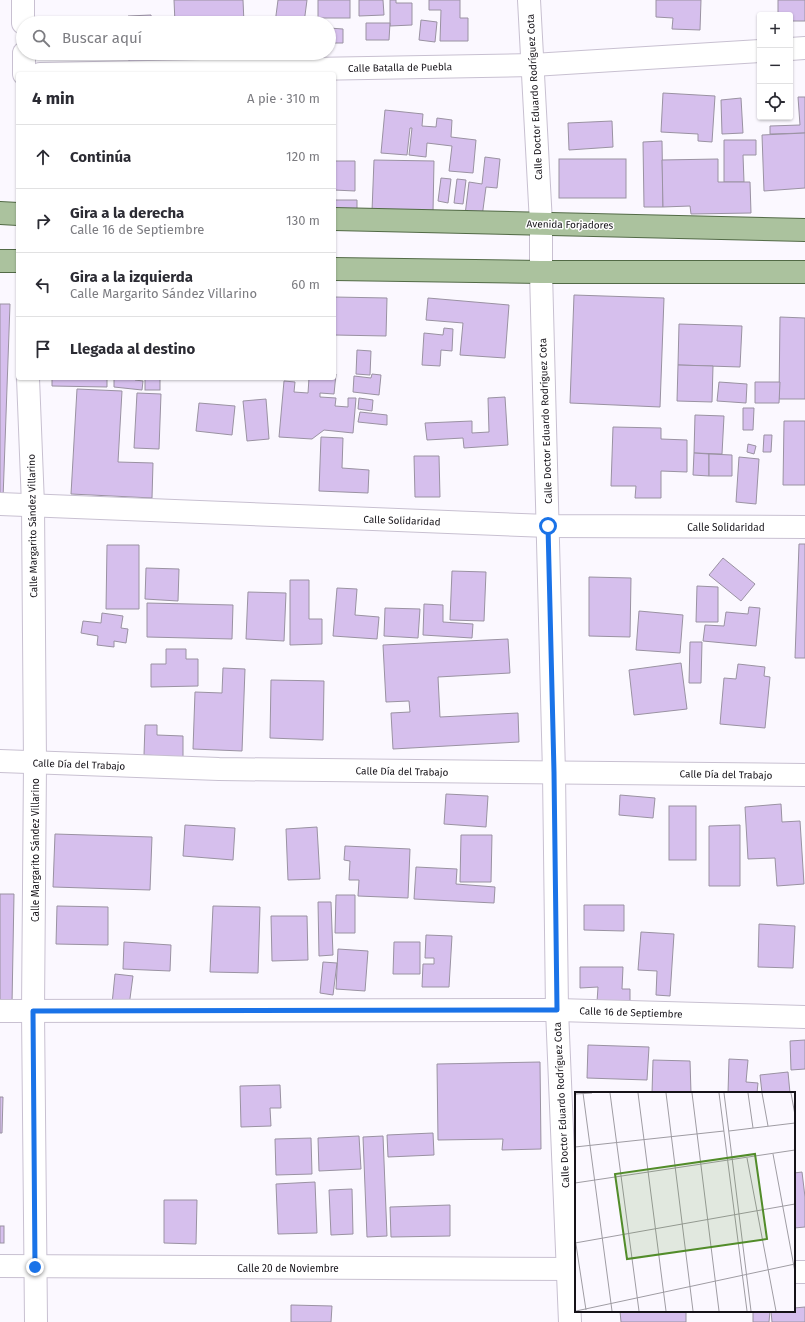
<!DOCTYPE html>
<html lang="es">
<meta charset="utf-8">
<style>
body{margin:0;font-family:"Fira Sans",sans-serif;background:#f7f7f7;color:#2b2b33}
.controls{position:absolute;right:12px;top:12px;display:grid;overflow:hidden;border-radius:4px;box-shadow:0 1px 3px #0004}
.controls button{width:36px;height:36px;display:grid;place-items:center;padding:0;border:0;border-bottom:1px solid #e1e1e2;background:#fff;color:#2b2b33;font:20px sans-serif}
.stop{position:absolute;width:12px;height:12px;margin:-9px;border:3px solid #1a73e8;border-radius:50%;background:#fff}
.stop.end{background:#1a73e8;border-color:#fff;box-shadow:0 1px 4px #0008}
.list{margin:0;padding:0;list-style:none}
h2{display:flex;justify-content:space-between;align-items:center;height:52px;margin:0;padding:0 16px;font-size:17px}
h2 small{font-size:13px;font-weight:400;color:#7c7c81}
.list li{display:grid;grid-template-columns:26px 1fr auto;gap:12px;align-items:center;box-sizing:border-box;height:64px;padding:0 16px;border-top:1px solid #e1e1e2}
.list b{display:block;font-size:15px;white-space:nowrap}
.list p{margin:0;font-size:13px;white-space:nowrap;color:#7c7c81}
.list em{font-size:13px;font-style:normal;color:#7c7c81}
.icon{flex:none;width:22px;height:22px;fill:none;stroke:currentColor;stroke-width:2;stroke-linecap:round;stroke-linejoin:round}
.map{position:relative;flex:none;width:805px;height:1322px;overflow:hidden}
.search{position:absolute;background:#fff;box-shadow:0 1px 3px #0004;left:16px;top:16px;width:320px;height:44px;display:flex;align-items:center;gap:10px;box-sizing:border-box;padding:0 14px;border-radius:22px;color:#7c7c81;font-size:15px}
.panel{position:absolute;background:#fff;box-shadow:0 1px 3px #0004;left:16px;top:72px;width:320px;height:308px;border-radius:4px}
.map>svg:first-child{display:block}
.building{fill:#d6bfed;stroke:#9a92a2}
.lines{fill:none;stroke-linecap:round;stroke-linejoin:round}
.minor-casing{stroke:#c8c0d1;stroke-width:24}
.major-casing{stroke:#526a46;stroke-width:24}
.minor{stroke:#fff;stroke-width:22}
.major{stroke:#abc29e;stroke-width:22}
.route{stroke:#1a73e8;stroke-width:5}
.labels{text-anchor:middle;stroke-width:3;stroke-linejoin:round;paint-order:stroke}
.street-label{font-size:10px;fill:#151218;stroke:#fff}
.inset-road{fill:none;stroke:#9f9ca3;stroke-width:1}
.view{fill:#528c2a;fill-opacity:0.15;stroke:#528c2a;stroke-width:2}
.inset-edge{fill:none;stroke:#151218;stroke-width:2}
</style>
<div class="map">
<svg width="805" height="1322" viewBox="0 0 805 1322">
<rect width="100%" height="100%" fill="#fbf8ff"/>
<g class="building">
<polygon points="174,0 243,0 244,23 175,23"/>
<polygon points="278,0 307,0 304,23 275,23"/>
<rect x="318" y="0" width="32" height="18"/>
<polygon points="359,0 383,0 384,15 359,16"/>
<polygon points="390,0 396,0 396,3 412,3 412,25 390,26"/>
<polygon points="429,0 460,0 460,18 468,18 468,41 440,41 441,10 429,10"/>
<polygon points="656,0 701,0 700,30 672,29 673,18 656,17"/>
<polygon points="778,0 805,0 805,21 790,21 790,15 778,15"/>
<polygon points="151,15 152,23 128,23 128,16"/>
<polygon points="421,20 437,22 435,42 419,40"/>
<polygon points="366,23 390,23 389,40 366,40"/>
<polygon points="329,28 343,29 343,43 329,43"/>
<polygon points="129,53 153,53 153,65 129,66"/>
<polygon points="663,93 715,96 712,142 698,141 698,134 661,132"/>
<polygon points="798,97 805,97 805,133 770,134 770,126 800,125"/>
<polygon points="741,98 743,133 722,134 721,100"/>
<polygon points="385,110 423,114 422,126 436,127 437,118 452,120 451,137 476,140 473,173 449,171 452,146 427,143 426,157 409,155 412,128 410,128 407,155 381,153"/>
<polygon points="612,121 613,147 569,150 568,123"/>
<polygon points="805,133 805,188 764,191 762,135"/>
<polygon points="724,140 756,140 756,155 743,155 744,182 724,182"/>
<polygon points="662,141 663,207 644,207 643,142"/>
<polygon points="485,157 500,159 497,188 486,187 482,217 465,215 469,182 482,184"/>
<rect x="559" y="159" width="67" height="39"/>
<polygon points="718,159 718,182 750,182 751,213 691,214 690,206 663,207 662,160"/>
<polygon points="374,160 434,161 433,212 372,211"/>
<polygon points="334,161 355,161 355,191 334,190"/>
<polygon points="441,178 451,179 448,203 438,201"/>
<polygon points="457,179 466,180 463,204 454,203"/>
<polygon points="334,200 357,200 357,216 334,215"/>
<polygon points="574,295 664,298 660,407 570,403"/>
<polygon points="334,297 387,298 386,336 334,335"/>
<polygon points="428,298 509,305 505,358 460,355 463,323 426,320"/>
<polygon points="0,304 10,304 3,499 0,499"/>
<polygon points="780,317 805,318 805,399 779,399"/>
<polygon points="679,324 742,326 740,367 678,365"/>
<polygon points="444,328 453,329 452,351 441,350 440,366 422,365 424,333 443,335"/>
<polygon points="357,350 371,351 370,375 356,374"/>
<polygon points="678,365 713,366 712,402 677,401"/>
<polygon points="334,374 336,374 334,394 320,393 320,397 336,398 335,406 348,407 348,398 356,398 353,433 324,430 312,439 279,437 284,381 295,382 294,392 308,393 309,378 334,378"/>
<polygon points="372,374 381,375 379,395 353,392 354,376 371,378"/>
<polygon points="52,378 107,378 107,387 52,386"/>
<polygon points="114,378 136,378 135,380 143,381 142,390 114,387"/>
<rect x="145" y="378" width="15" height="12"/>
<polygon points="719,382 747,384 746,403 717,401"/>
<polygon points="755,382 780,382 779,403 755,403"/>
<polygon points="77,389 122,391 118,462 153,463 152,498 71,494"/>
<polygon points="137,393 161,394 159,449 134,448"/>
<polygon points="505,397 508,445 464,448 463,438 427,440 425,423 472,421 472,433 489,432 488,398"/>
<polygon points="359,398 373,400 372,411 358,409"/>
<polygon points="266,399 269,439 247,441 243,401"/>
<polygon points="199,403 235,406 232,435 196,431"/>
<polygon points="743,408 754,408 753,430 743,430"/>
<polygon points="360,412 387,415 387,425 358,422"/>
<polygon points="695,415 724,416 722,454 694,453"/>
<polygon points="784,421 805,421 805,485 783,485"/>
<polygon points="613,427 661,428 661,439 687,440 687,472 661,471 661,498 635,498 636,486 611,486"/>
<polygon points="764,435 772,435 771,452 763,452"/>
<polygon points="321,437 343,438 342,468 369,470 368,493 319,491"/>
<polygon points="748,444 756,446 754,454 747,452"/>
<polygon points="694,453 709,454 709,476 693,475"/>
<polygon points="709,454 732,455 732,476 709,476"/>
<polygon points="414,456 439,456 440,497 415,497"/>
<polygon points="739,457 759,459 756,504 736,502"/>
<polygon points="799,544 805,544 805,658 795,658"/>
<polygon points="107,545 139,545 139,609 106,609"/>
<polygon points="723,558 755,584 741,601 709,575"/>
<polygon points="146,568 179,569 178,601 145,599"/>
<polygon points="452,571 486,572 484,621 450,620"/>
<polygon points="589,577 631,578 630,637 589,636"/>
<polygon points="290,580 309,580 309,619 322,619 322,644 290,645"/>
<polygon points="697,586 718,587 718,622 696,622"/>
<polygon points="337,588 357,589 355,615 379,617 377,639 333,636"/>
<polygon points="248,592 286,593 284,641 246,639"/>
<polygon points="147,603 233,605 232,639 147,637"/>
<polygon points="424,604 443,605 443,622 473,624 472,638 423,635"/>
<polygon points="749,607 760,608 756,646 703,641 705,625 724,626 726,612 748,614"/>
<polygon points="385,608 420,609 418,638 384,636"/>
<polygon points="639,611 683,615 680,653 636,650"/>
<polygon points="102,613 123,616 121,628 128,629 126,643 114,641 114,647 97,645 98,636 81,633 83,621 101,623"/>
<polygon points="508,639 510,673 438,677 440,717 518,713 519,742 393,749 391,713 410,712 409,701 386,702 383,645"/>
<polygon points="690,642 702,642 701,683 689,683"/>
<polygon points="166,649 186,649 186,659 198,659 198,686 151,687 151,664 166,664"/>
<polygon points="681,663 687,709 634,715 629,670"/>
<polygon points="738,664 765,667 764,676 770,677 765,728 720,724 724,678 736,679"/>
<polygon points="223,668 245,669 242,751 193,749 195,692 222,693"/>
<polygon points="271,680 324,681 323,740 270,738"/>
<polygon points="145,725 157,725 157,735 183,736 183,757 144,755"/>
<polygon points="446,794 488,796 486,827 444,824"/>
<polygon points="620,795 655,798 653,818 619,815"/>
<polygon points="781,804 782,822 800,821 804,884 777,886 775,858 748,859 745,807"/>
<rect x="669" y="806" width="27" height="54"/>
<polygon points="185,825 235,828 233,860 183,856"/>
<polygon points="740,825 740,886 709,886 709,826"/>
<polygon points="317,827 320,879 288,880 286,829"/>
<polygon points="55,834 152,837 150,890 53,887"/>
<polygon points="461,835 492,835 491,882 460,882"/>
<polygon points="345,846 410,849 408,898 358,896 359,880 349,880 350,861 344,860"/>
<polygon points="416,867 457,869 456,884 495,887 494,903 414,899"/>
<polygon points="0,894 14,894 12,1004 0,1004"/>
<polygon points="336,895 355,895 355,933 335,933"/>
<polygon points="318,902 331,902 333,955 319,956"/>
<polygon points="584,905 624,905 624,931 584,930"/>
<polygon points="57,906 108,907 108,945 56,944"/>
<polygon points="213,906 260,907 258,973 210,972"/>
<polygon points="271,916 307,916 308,960 272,961"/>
<polygon points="759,924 795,926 793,968 758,967"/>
<polygon points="641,932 674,934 670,996 656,995 657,971 638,970"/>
<polygon points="426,935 452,936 449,987 422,987 423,964 434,964 434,958 425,958"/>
<polygon points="124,942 171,945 170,971 123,969"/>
<polygon points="394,942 420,942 420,974 393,974"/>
<polygon points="338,949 368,951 365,991 336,989"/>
<polygon points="323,962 337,963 333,995 320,993"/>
<polygon points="580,967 623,967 622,989 630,989 630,1002 597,1002 598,987 580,988"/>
<polygon points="115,974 133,976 129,1006 112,1004"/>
<polygon points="805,1040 805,1069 791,1070 790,1041"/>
<polygon points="588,1045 649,1047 647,1080 587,1078"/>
<polygon points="729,1059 748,1060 746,1082 758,1083 757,1093 728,1093"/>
<polygon points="653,1060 690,1061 691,1093 652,1093"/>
<polygon points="540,1062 541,1149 502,1150 503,1139 438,1140 437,1064"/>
<polygon points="788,1072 790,1093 762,1093 760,1075"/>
<polygon points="280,1085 281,1108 270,1108 271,1126 241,1127 240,1086"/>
<polygon points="0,1097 3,1097 2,1133 0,1133"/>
<polygon points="433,1133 434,1155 388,1157 387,1135"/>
<polygon points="359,1136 361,1169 319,1171 318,1138"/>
<polygon points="383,1136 387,1236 367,1237 363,1137"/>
<polygon points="311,1138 312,1174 276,1175 275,1139"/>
<polygon points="802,1172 805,1197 805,1227 794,1228 794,1173"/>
<polygon points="315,1182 317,1233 278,1234 276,1184"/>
<polygon points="352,1189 353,1234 331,1235 329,1190"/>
<polygon points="164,1200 197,1200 196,1244 164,1243"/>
<polygon points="450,1205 450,1236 391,1237 390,1207"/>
<rect x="0" y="1226" width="4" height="17"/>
<polygon points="291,1305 332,1306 331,1322 291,1322"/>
<polygon points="805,1307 805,1322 772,1322 771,1311 794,1311 794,1308"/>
<polygon points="620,1311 686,1311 686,1322 621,1322"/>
<polygon points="753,1311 770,1311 769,1322 753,1322"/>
</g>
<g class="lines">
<g class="minor-casing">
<g id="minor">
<polyline points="23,0 23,23"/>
<polyline points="529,0 541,223 541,272 554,773 557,1010 570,1322"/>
<polyline points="790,49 805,48"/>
<polyline points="24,53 24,74"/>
<polyline points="40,74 533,65 760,51"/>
<polyline points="28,378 33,505 35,763 33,1011 36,1322"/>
<polyline points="0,504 548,526 805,527"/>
<polyline points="0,761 219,769 805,775"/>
<polyline points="0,1011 557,1010 805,1017"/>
<polyline points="0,1266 576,1269"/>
<polyline points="794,1272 805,1272"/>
</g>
</g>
<g class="major-casing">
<g id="major">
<polyline points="0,213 18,214"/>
<polyline points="334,219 805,230"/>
<polyline points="0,261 18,261"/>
<polyline points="334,269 541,272 805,272"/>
</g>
</g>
<use href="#minor" class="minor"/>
<use href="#major" class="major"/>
</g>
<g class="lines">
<polyline class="route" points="35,1267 33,1011 557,1010 554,772 548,526"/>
</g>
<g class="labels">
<g class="street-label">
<text transform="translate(400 67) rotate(-1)" y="4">Calle Batalla de Puebla</text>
<text transform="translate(534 97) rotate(-93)" y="4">Calle Doctor Eduardo Rodríguez Cota</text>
<text transform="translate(570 224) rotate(1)" y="4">Avenida Forjadores</text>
<text transform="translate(545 421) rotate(-92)" y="4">Calle Doctor Eduardo Rodríguez Cota</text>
<text transform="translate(402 520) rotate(2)" y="4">Calle Solidaridad</text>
<text transform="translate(32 526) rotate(-91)" y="4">Calle Margarito Sández Villarino</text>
<text x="726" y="531">Calle Solidaridad</text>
<text transform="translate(79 764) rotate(2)" y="4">Calle Día del Trabajo</text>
<text transform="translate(402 771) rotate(1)" y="4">Calle Día del Trabajo</text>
<text transform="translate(726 774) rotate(1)" y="4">Calle Día del Trabajo</text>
<text transform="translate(35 850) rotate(-90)" y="4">Calle Margarito Sández Villarino</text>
<text transform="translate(631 1012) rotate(2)" y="4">Calle 16 de Septiembre</text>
<text transform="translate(561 1105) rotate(-93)" y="4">Calle Doctor Eduardo Rodríguez Cota</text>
<text x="288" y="1272">Calle 20 de Noviembre</text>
</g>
</g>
<g transform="translate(575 1092)">
<rect width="220" height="220" fill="#fbf8ff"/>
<path class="inset-road" d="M8,1L37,219M35,1L64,219M63,1L91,219M91,1L118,219M117,1L144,219M144,1L172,219M149,1L176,219M173,1L178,36M187,1L193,34M216,1L220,23M0,2L17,1M154,39L220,31M0,55L149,39M198,62L220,180M172,66L201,219M0,91L220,58M0,146L11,218M0,151L220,112M1,219L220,172"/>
<path class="view" d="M180,62L192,147L52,167L40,82Z"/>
<rect width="220" height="220" class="inset-edge"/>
</g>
</svg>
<div class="controls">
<button>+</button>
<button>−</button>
<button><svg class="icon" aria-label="locate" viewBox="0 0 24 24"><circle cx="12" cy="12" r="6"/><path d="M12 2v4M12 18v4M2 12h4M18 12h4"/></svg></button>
</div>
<div class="stop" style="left:548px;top:526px"></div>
<div class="stop end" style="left:35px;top:1267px"></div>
<div class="search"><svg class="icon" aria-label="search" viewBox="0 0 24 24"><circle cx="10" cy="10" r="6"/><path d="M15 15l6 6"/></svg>Buscar aquí</div>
<section class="panel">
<h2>4 min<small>A pie · 310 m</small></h2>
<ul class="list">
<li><svg class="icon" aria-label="ahead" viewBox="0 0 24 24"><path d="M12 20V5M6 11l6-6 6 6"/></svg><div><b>Continúa</b></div><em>120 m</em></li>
<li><svg class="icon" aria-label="right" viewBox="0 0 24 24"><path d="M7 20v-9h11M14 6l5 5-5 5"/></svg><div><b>Gira a la derecha</b><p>Calle 16 de Septiembre</p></div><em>130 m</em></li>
<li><svg class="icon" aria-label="left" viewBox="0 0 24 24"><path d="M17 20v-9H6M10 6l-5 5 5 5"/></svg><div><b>Gira a la izquierda</b><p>Calle Margarito Sández Villarino</p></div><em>60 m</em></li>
<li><svg class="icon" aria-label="arrive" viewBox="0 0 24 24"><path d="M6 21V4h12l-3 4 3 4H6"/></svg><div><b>Llegada al destino</b></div></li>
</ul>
</section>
</div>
